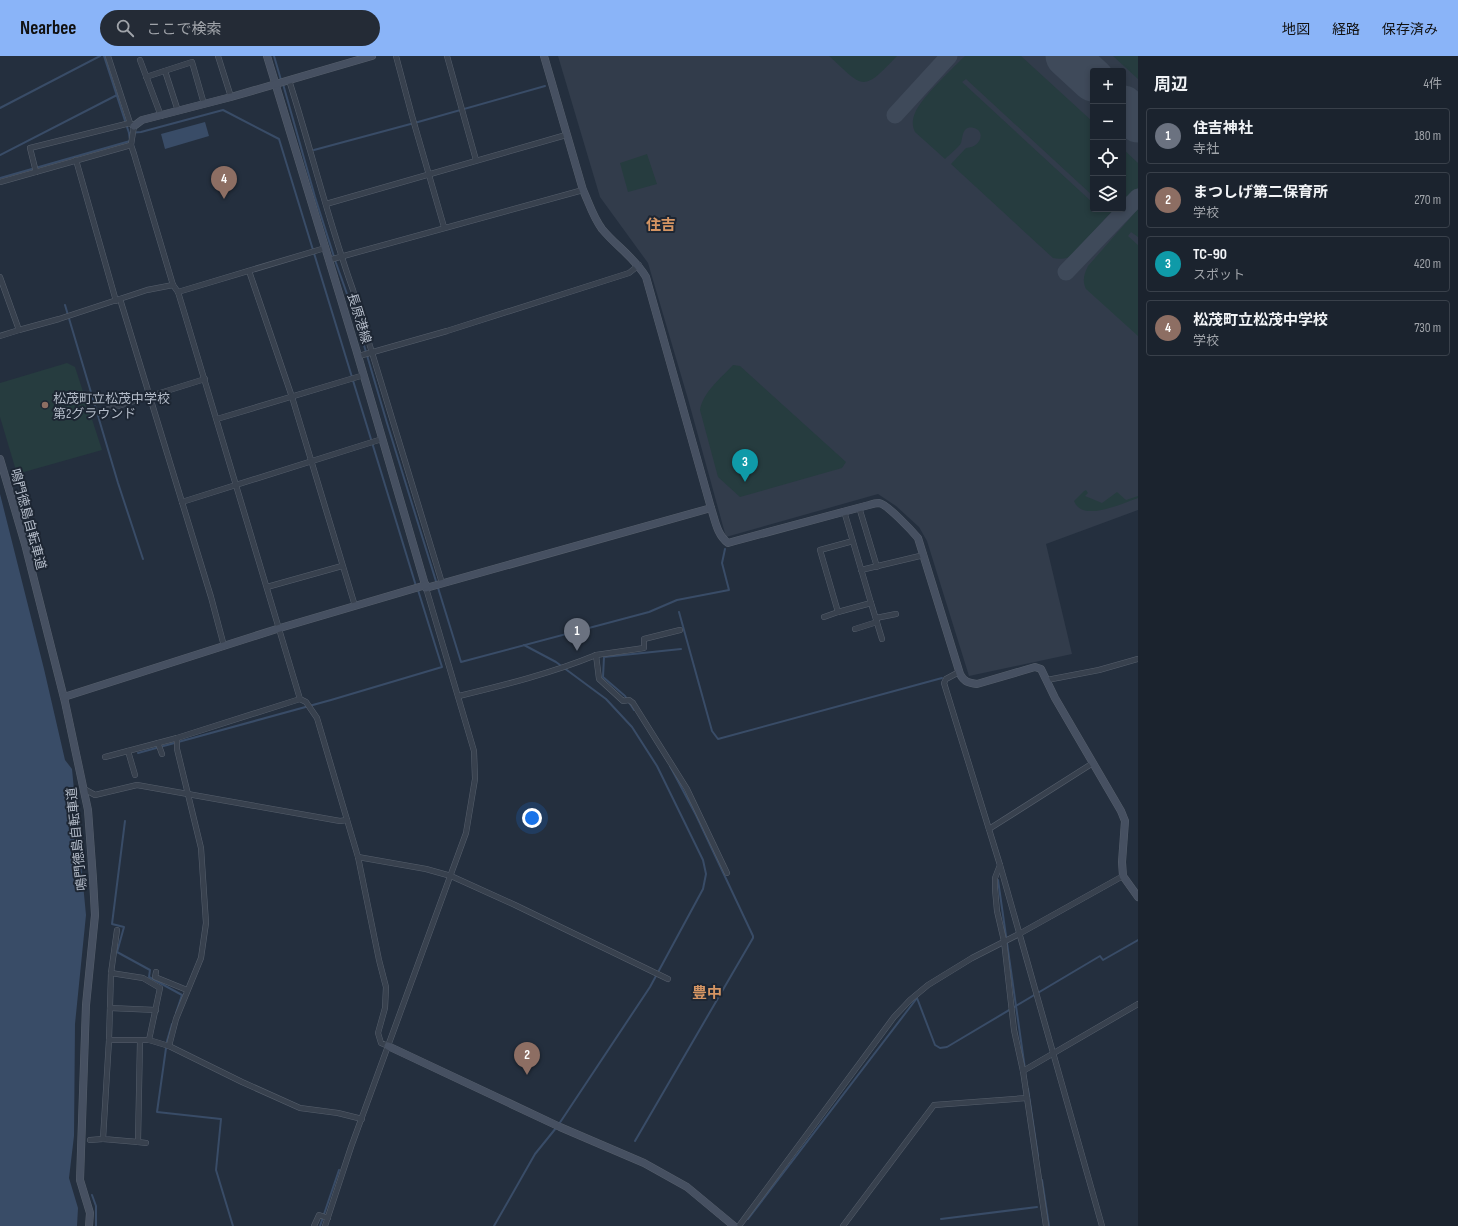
<!DOCTYPE html>
<html lang="ja">
<meta charset="utf-8">
<style>
body{margin:0;font-family:"Sofia Sans Condensed","Noto Sans JP",sans-serif;background:#242b36;color:#f1f3f6}
.controls{position:absolute;right:12px;top:12px;display:grid;overflow:hidden;border-radius:4px;box-shadow:0 2px 6px #0003}
.controls button{width:36px;height:36px;display:grid;place-items:center;padding:0;border:0;border-bottom:1px solid #39404a;background:#1b232e;color:#f1f3f6;font:20px sans-serif}
.you{position:absolute;left:532px;top:762px;width:14px;height:14px;margin:-10px;border:3px solid #fff;border-radius:50%;background:#1a73e8;box-shadow:0 0 0 6px #1a73e833}
.badge{display:grid;place-items:center;width:26px;height:26px;border-radius:50%;background:#8ab4f8;color:#fff;font-size:13px;font-weight:700}
.pin{position:absolute;translate:-50% -33px;filter:drop-shadow(0 1px 2px #0008)}
.pin::after{content:'';position:absolute;top:21px;width:14px;height:12px;background:inherit;clip-path:polygon(0 0,100% 0,50% 100%)}
.list{margin:0;padding:0;list-style:none}
h2{display:flex;justify-content:space-between;align-items:center;height:52px;margin:0;padding:0 16px;font-size:17px}
h2 small{font-size:13px;font-weight:400;color:#a0a4aa}
.list li{display:grid;grid-template-columns:26px 1fr auto;gap:12px;align-items:center;box-sizing:border-box;height:56px;margin:0 8px 8px;padding:0 8px;border:1px solid #39404a;border-radius:4px}
.list b{display:block;font-size:15px;white-space:nowrap}
.list p{margin:0;font-size:13px;white-space:nowrap;color:#a0a4aa}
.list em{font-size:13px;font-style:normal;color:#a0a4aa}
.icon{flex:none;width:22px;height:22px;fill:none;stroke:currentColor;stroke-width:2;stroke-linecap:round;stroke-linejoin:round}
.map{position:relative;flex:none;width:1138px;height:1170px;overflow:hidden}
header{display:flex;align-items:center;gap:24px;box-sizing:border-box;height:56px;padding:0 20px;background:#8ab4f8;color:#111}
header strong{font-size:19px}
nav{display:flex;gap:22px;margin-inline-start:auto;font-size:14px}
.search{width:280px;height:36px;background:#242b36;display:flex;align-items:center;gap:10px;box-sizing:border-box;padding:0 14px;border-radius:22px;color:#a0a4aa;font-size:15px}
main{display:flex}
aside{flex:1;background:#1b232e}
.map>svg:first-child{display:block}
.airport{fill:#323c4b;fill-rule:evenodd}
.green{fill:#263c3f}
.water{fill:#394c67}
.lines{fill:none;stroke-linecap:round;stroke-linejoin:round}
.stream{stroke:#394c67;stroke-width:2}
.taxiway{stroke:#3f4a5a;stroke-width:17}
.runway{stroke:#3f4a5a;stroke-width:43}
.street-casing{stroke:#565f6c;stroke-width:6}
.secondary-casing{stroke:#565f6c;stroke-width:8}
.street{stroke:#38414e;stroke-width:5}
.secondary{stroke:#465061;stroke-width:7}
.education-dot{fill:#8d6e63;stroke:#1d2633;stroke-width:1.5}
.labels{text-anchor:middle;stroke-width:4;stroke-linejoin:round;paint-order:stroke}
.street-label{font-size:13px;fill:#b4bcc9;stroke:#1d2633}
.poi-label{font-size:13px;fill:#b4bcc9;stroke:#1d2633;text-anchor:start}
.quarter-label{font-size:15px;font-weight:bold;fill:#d59563;stroke:#1d2633}
</style>
<header>
<strong>Nearbee</strong>
<div class="search"><svg class="icon" aria-label="search" viewBox="0 0 24 24"><circle cx="10" cy="10" r="6"/><path d="M15 15l6 6"/></svg>ここで検索</div>
<nav><a>地図</a><a>経路</a><a>保存済み</a></nav>
</header>
<main>
<div class="map">
<svg width="1138" height="1170" viewBox="0 0 1138 1170">
<rect width="100%" height="100%" fill="#242f3e"/>
<path class="airport" d="M558,0H1138V454L1046,488L1072,598L969,620L927,485L919,471L896,450L878,438L726,481L688,343L648,207L600,141ZM1093,15H1123V153H1093Z"/>
<g class="green">
<path d="M829,0H897C862,37 864,32 829,0Z"/>
<path d="M965,0H1021L1093,66V140L966,23L962,26L1093,147V153H1100L1103,156L1106,153H1114L1081,189C1077,202 1064,204 1053,202L951,108L966,92C981,92 986,75 974,72C962,69 963,81 961,87C959,91 949,99 945,103L915,76C912,70 912,64 915,57C921,42 952,13 965,0Z"/>
<polygon points="1113,0 1138,0 1138,23"/>
<polygon points="1123,93 1138,107 1138,132 1130,140 1127,140 1123,143"/>
<polygon points="647,98 657,128 628,136 620,107"/>
<path d="M1138,153V181L1131,176L1128,180L1138,189V280L1086,233C1082,225 1084,218 1088,210Z"/>
<polygon points="67,307 75,311 102,394 17,418 0,361 0,327"/>
<path d="M733,309L740,310L846,406L842,412L740,441L718,421L700,354C703,336 721,322 733,309Z"/>
<path d="M1086,434L1088,437L1085,440L1102,447L1117,436L1126,444L1138,440V442C1123,447 1082,467 1074,445L1084,435Z"/>
</g>
<g class="water">
<polygon points="205,66 209,80 165,93 161,78"/>
<polygon points="0,438 44,613 65,704 72,713 86,859 75,968 74,1080 69,1122 78,1152 77,1170 0,1170"/>
</g>
<g class="lines">
<g class="stream">
<polyline points="104,0 129,77"/>
<polyline points="274,0 281,24"/>
<polyline points="283,28 315,141 336,207 358,269 387,367 461,606 649,556 677,544 729,534 722,507 725,493"/>
<polyline points="0,52 100,0"/>
<polyline points="314,94 418,66 545,30"/>
<polyline points="0,99 117,39"/>
<polyline points="0,122 130,85 129,77 141,76 223,54 279,83 416,530"/>
<polyline points="65,249 118,427 143,503"/>
<polyline points="679,556 712,675 718,683 942,622"/>
<polyline points="524,589 556,606 606,643 632,671 657,710 703,804 706,818 703,833 650,931 559,1068"/>
<polyline points="634,654 625,640 603,621 604,601 681,593"/>
<polyline points="138,697 331,644 442,611 418,534"/>
<polyline points="125,765 112,868 124,871 117,896 150,914 149,921 182,939 176,957"/>
<polyline points="998,824 1025,1013"/>
<polyline points="172,968 167,985 157,1056 221,1063 216,1114 233,1170"/>
<polyline points="1028,1033 1038,1100"/>
<polyline points="635,1085 753,882 753,880 696,759 670,710"/>
<polyline points="1042,1124 1049,1170"/>
<polyline points="92,1139 96,1150 96,1170"/>
<polyline points="748,1163 917,942 935,989 940,992 947,991 1100,900 1103,904 1138,884"/>
<polyline points="941,1163 1037,1151"/>
<polyline points="320,1170 339,1114"/>
<polyline points="494,1170 535,1098 556,1072"/>
</g>
<g class="taxiway">
<polyline points="895,59 949,0"/>
<polyline points="1066,216 1138,141"/>
</g>
<g class="runway">
<polyline points="1067,0 1093,24"/>
<polyline points="1123,51 1138,65"/>
</g>
<g class="street-casing">
<g id="street">
<polyline points="108,0 130,67 134,70 131,89 134,98 173,229 178,236 185,259 300,643 306,646 317,662 358,801 379,904 386,931 385,952 378,977 381,987 388,990"/>
<polyline points="218,0 231,41"/>
<polyline points="396,0 412,60 444,171"/>
<polyline points="447,0 476,104"/>
<polyline points="140,4 161,60"/>
<polyline points="165,15 178,55"/>
<polyline points="146,21 192,6 204,48"/>
<path d="M289,24C311,93 328,164 353,234L442,527"/>
<polyline points="76,104 116,245"/>
<polyline points="36,116 30,92 130,67"/>
<polyline points="0,126 131,89"/>
<polyline points="326,148 566,79"/>
<polyline points="329,204 583,134"/>
<polyline points="249,215 292,341 355,550"/>
<polyline points="0,221 19,274 59,263 147,234 173,229"/>
<polyline points="178,236 325,192"/>
<polyline points="120,243 211,541 224,590"/>
<polyline points="0,280 19,274"/>
<polyline points="359,300 447,275 629,217 639,209"/>
<polyline points="99,356 205,323"/>
<polyline points="217,363 364,319"/>
<polyline points="182,446 382,383"/>
<polyline points="859,451 877,511"/>
<polyline points="844,455 871,547 838,556 820,494 853,485"/>
<polyline points="861,514 924,499"/>
<polyline points="267,531 342,510"/>
<polyline points="871,547 882,583"/>
<polyline points="824,561 838,556"/>
<polyline points="876,562 896,558"/>
<polyline points="855,573 877,566"/>
<polyline points="596,599 644,592 644,583 680,574"/>
<polyline points="959,616 946,623 944,627 1000,809 1102,1170"/>
<polyline points="1047,624 1099,614 1138,603"/>
<path d="M459,640C505,629 552,617 596,599L599,623L623,645L629,644L633,647L687,733L727,817"/>
<polyline points="158,687 162,698"/>
<polyline points="128,695 135,719"/>
<polyline points="105,701 177,682 300,643"/>
<polyline points="84,733 95,739 137,729 340,765 347,764"/>
<polyline points="989,773 1093,707"/>
<polyline points="358,801 426,813 451,820 515,849 668,923"/>
<polyline points="1000,809 995,822 995,833 997,855 1004,885 1014,974 1023,1015 1046,1170"/>
<polyline points="156,916 155,921 187,934"/>
<polyline points="111,917 143,922 160,932 149,984"/>
<polyline points="110,952 156,954"/>
<polyline points="109,984 111,917 117,874"/>
<polyline points="140,984 138,1086 103,1083 109,984 149,984 169,990 242,1026 300,1052 338,1057 362,1063"/>
<polyline points="169,990 176,963 201,902 206,867 201,792 177,693 177,682"/>
<polyline points="1023,1015 1138,948"/>
<polyline points="90,1084 103,1083"/>
<polyline points="138,1086 146,1087"/>
<polyline points="314,1170 319,1159 328,1162"/>
<polyline points="325,1170 351,1091 466,777 475,723 474,695 426,532"/>
<polyline points="739,1170 894,961 910,944 928,929 972,902 1019,878 1123,820"/>
<polyline points="843,1170 934,1049 1027,1042"/>
</g>
</g>
<g class="secondary-casing">
<g id="secondary">
<polyline points="267,0 356,293 426,532 711,452"/>
<path d="M544,0L583,134C589,147 593,161 602,173C616,190 635,202 646,221L711,452C715,464 717,479 728,487L735,485L869,449C872,448 876,447 879,447C887,448 912,475 918,482L960,618C964,626 969,627 977,628L1035,611L1041,613L1055,642L1121,755L1125,765L1122,806L1123,820L1138,841"/>
<polyline points="134,70 142,64 231,41 372,0"/>
<polyline points="0,403 25,488 65,646 88,754 93,823 95,859 86,949 80,1124 90,1157 89,1170"/>
<polyline points="64,641 280,572 426,529"/>
<polyline points="388,990 560,1071 644,1107 687,1131 734,1170"/>
</g>
</g>
<use href="#street" class="street"/>
<use href="#secondary" class="secondary"/>
</g>
<circle class="education-dot" cx="45" cy="349" r="4"/>
<g class="labels">
<g class="street-label">
<text transform="translate(360 262) rotate(73)" y="5">長原港線</text>
<text transform="translate(29 463) rotate(75)" y="5">鳴門徳島自転車道</text>
<text transform="translate(76 783) rotate(-96)" y="5">鳴門徳島自転車道</text>
</g>
<g class="poi-label">
<text x="53" y="347">松茂町立松茂中学校<tspan x="53" dy="15">第2グラウンド</tspan></text>
</g>
<g class="quarter-label">
<text x="661" y="174">住吉</text>
<text x="707" y="942">豊中</text>
</g>
</g>
</svg>
<div class="controls">
<button>+</button>
<button>−</button>
<button><svg class="icon" aria-label="locate" viewBox="0 0 24 24"><circle cx="12" cy="12" r="6"/><path d="M12 2v4M12 18v4M2 12h4M18 12h4"/></svg></button>
<button><svg class="icon" aria-label="layers" viewBox="0 0 24 24"><path d="M12 4l9 5-9 5-9-5zM3 14l9 5 9-5"/></svg></button>
</div>
<div class="you"></div>
<div class="pin badge" style="left:577px;top:595px;background:#6b7280">1</div>
<div class="pin badge" style="left:527px;top:1019px;background:#8d6e63">2</div>
<div class="pin badge" style="left:745px;top:426px;background:#0f9aa8">3</div>
<div class="pin badge" style="left:224px;top:143px;background:#8d6e63">4</div>
</div>
<aside>
<h2>周辺<small>4件</small></h2>
<ul class="list">
<li><span class="badge" style="background:#6b7280">1</span><div><b>住吉神社</b><p>寺社</p></div><em>180 m</em></li>
<li><span class="badge" style="background:#8d6e63">2</span><div><b>まつしげ第二保育所</b><p>学校</p></div><em>270 m</em></li>
<li><span class="badge" style="background:#0f9aa8">3</span><div><b>TC-90</b><p>スポット</p></div><em>420 m</em></li>
<li><span class="badge" style="background:#8d6e63">4</span><div><b>松茂町立松茂中学校</b><p>学校</p></div><em>730 m</em></li>
</ul>
</aside>
</main>
